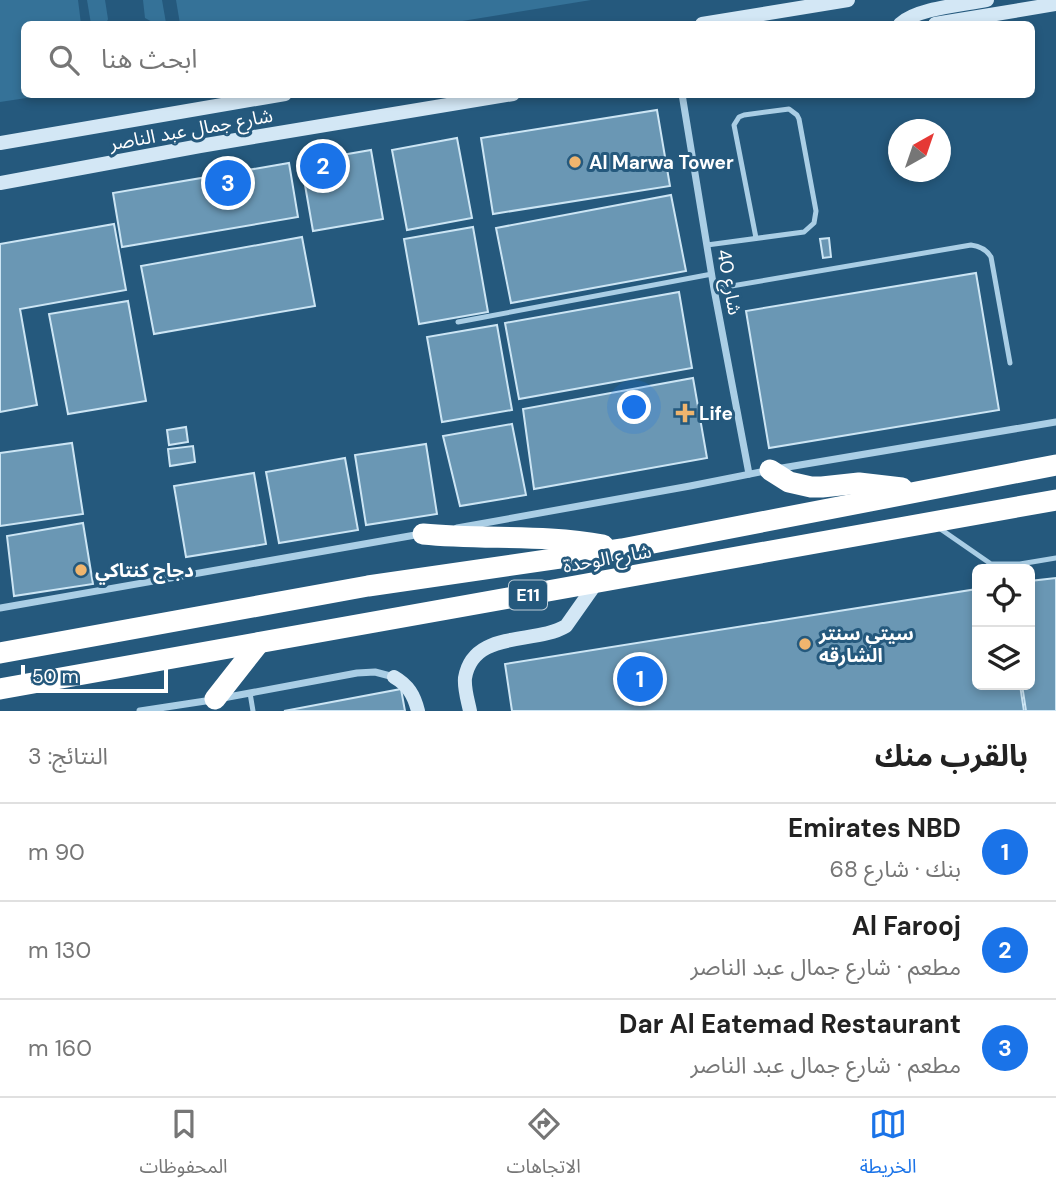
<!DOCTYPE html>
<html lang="ar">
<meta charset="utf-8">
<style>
body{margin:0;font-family:"DM Sans","Noto Sans Arabic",sans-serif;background:#f2f2f2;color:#222;direction:rtl}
.controls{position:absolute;right:21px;bottom:21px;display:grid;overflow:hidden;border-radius:10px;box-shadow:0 4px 10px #0003}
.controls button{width:63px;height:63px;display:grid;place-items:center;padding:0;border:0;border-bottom:2px solid #e0e0e0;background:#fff;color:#222;font:35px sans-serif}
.compass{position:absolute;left:888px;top:119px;width:63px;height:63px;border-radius:50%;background:#fff;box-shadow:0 4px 10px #0003;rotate:40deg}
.scale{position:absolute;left:21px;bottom:18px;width:147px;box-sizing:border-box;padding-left:7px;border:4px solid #fff;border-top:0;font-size:19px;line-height:24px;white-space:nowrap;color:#fff;-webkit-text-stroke:5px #25597d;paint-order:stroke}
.you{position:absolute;left:635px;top:408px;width:24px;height:24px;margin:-18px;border:5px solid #fff;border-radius:50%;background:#1a73e8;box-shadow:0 0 0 10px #1a73e833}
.badge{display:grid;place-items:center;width:46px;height:46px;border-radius:50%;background:#1a73e8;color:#fff;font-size:23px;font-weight:700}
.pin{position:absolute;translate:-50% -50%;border:4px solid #fff;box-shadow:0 2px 7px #0006}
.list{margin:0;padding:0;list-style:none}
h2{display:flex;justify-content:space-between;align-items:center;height:91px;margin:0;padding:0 28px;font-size:30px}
h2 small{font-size:23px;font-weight:400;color:#767676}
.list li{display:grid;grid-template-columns:46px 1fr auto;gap:21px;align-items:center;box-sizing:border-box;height:98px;padding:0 28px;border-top:2px solid #e0e0e0}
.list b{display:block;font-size:26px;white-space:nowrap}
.list p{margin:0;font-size:23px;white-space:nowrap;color:#767676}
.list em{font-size:23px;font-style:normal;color:#767676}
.icon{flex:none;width:38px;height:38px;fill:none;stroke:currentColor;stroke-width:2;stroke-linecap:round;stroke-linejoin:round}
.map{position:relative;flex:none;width:1056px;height:711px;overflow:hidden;direction:ltr}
.search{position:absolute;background:#fff;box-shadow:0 4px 10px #0003;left:21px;right:21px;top:21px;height:77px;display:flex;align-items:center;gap:18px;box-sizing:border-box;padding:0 24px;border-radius:10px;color:#767676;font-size:26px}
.sheet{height:385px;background:#fff}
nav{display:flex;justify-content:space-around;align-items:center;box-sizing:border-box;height:98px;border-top:2px solid #e0e0e0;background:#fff;font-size:19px;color:#767676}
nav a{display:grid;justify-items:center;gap:4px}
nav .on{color:#1a73e8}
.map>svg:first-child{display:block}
.green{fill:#357298}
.building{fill:#6a97b4;stroke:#cce5f4;stroke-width:2}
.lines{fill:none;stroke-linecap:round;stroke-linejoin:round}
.lane{stroke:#aacee5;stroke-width:5}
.street{stroke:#aacee5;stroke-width:7}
.secondary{stroke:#d3e7f5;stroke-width:14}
.highway{stroke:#fff;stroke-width:21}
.poi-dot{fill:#efb56e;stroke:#25597d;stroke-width:2.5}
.labels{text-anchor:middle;stroke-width:6;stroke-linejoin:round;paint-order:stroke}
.shield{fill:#25597d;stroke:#becdd8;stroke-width:2}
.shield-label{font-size:18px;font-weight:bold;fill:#fff}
.street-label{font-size:19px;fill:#fff;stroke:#25597d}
.poi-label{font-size:19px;font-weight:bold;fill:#fff;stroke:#25597d;text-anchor:start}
</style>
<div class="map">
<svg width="1056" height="711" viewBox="0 0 1056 711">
<rect width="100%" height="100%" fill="#25597d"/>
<g class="green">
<polygon points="0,0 78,0 81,24 24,24 24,94 46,95 0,102"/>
<polygon points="87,0 105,0 108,19 106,24 91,24"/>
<polygon points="143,0 162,0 166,23 156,24 145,18"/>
<polygon points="176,0 591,0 444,24 180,24"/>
</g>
<g class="building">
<polygon points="657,110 670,186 493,214 481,138"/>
<polygon points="457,138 472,218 407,230 392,150"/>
<polygon points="371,150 383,219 313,231 301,162"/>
<polygon points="289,163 298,217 122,247 113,193"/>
<polygon points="671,195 686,271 511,303 496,228"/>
<polygon points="114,224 126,290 20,309 37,405 0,412 0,244"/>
<polygon points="473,227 488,312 419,324 404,239"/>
<polygon points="302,237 315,306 154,334 141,266"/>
<polygon points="829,238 831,257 823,258 820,239"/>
<polygon points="976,273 999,410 769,448 746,311"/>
<polygon points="679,292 692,368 519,399 505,323"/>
<polygon points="128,301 146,401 68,414 49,314"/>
<polygon points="497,325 512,410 442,422 427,337"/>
<polygon points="693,378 707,458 534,489 523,409"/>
<polygon points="512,424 526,495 460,506 443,436"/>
<polygon points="186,427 188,442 169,445 167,430"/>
<polygon points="72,443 83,514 0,526 0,453"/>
<polygon points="426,444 437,514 366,525 355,455"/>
<polygon points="193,446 195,462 170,466 168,449"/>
<polygon points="345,458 358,530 279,543 266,472"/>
<polygon points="254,473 266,544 186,557 174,486"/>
<polygon points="83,523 93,584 14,596 7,536"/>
<polygon points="1056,578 1056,711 1026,711 1022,685 1030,685 1030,581"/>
<polygon points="977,589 977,685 1020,685 1024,711 512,711 505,664"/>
<polygon points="401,689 405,711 284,711"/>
</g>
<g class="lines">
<g class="lane">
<polyline points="707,245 804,232 814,223 816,211 799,119 797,115 789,109 744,115 739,117 734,125 756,238"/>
<path d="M714,289L971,245C980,246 986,249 991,257L1010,363"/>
<polyline points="458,322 712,274"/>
<polyline points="939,528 991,564 1020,564 1056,558"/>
<polyline points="250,693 253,711"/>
</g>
<g class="street">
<polyline points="682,94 714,289 749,474"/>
<polyline points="457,528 690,486 770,470 1056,422"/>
<polyline points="0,608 421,534"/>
<polyline points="223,698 357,673 375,672 394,677"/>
<polyline points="140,711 212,700"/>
</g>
<g class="secondary">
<polyline points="702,24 848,0"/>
<path d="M900,24C917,8 963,5 987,0"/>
<polyline points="935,24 1056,4"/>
<polyline points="0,143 285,94"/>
<polyline points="0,183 200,146 513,94"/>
<path d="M394,677C408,685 414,695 418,711"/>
<path d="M470,711C468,701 464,689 465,678C473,629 535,645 566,626L597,582"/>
</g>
<g class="highway">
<polyline points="770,470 789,482 811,487 822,487 859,483 902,488"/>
<path d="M423,534C483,540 544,534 603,545"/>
<polyline points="0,653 368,586 622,549 1056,465"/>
<polyline points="0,689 1056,500"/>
<polyline points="215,699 259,643"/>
</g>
</g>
<g class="poi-dot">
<circle cx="575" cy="162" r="7"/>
<path d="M681.5 402.5h7v7h7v7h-7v7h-7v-7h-7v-7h7z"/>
<circle cx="81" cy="570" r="7"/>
<circle cx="805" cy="644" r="7"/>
</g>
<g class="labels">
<rect class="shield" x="509" y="580.5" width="38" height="29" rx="5"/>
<g class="shield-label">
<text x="528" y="601">E11</text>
</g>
<g class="street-label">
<text transform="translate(191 129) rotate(-10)" y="7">شارع جمال عبد الناصر</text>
<text transform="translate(730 282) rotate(80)" y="7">شارع 40</text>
<text transform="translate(607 558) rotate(-10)" y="7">شارع الوحدة</text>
</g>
<g class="poi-label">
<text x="589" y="169">Al Marwa Tower</text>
<text x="699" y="420">Life</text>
<text x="95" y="577">دجاج كنتاكي</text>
<text x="819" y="640">سيتي سنتر<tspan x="819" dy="22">الشارقه</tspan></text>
</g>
</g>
</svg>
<div class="controls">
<button><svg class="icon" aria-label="locate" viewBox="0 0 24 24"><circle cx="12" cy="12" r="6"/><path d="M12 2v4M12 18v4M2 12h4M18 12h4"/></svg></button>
<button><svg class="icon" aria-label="layers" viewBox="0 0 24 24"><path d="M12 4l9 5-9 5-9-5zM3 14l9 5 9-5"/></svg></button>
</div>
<svg class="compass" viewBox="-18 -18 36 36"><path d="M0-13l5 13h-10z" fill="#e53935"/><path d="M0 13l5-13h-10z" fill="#767676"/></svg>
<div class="scale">50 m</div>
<div class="you"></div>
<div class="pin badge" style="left:640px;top:679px">1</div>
<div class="pin badge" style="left:323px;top:166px">2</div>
<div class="pin badge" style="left:228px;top:183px">3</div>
<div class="search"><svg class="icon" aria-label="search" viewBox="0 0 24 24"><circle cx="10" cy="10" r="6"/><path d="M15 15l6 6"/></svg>ابحث هنا</div>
</div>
<section class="sheet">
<h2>بالقرب منك<small>النتائج: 3</small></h2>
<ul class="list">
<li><span class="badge">1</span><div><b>Emirates NBD</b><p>بنك · شارع 68</p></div><em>90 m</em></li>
<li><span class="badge">2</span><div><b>Al Farooj</b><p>مطعم · شارع جمال عبد الناصر</p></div><em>130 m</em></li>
<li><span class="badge">3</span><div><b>Dar Al Eatemad Restaurant</b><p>مطعم · شارع جمال عبد الناصر</p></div><em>160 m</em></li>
</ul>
</section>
<nav>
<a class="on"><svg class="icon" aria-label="map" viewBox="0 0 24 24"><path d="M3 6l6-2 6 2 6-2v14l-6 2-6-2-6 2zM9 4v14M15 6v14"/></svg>الخريطة</a>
<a><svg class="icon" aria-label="directions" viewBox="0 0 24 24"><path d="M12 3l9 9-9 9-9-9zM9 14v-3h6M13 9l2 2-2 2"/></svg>الاتجاهات</a>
<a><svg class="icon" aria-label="saved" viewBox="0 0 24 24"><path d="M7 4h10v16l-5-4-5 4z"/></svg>المحفوظات</a>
</nav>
